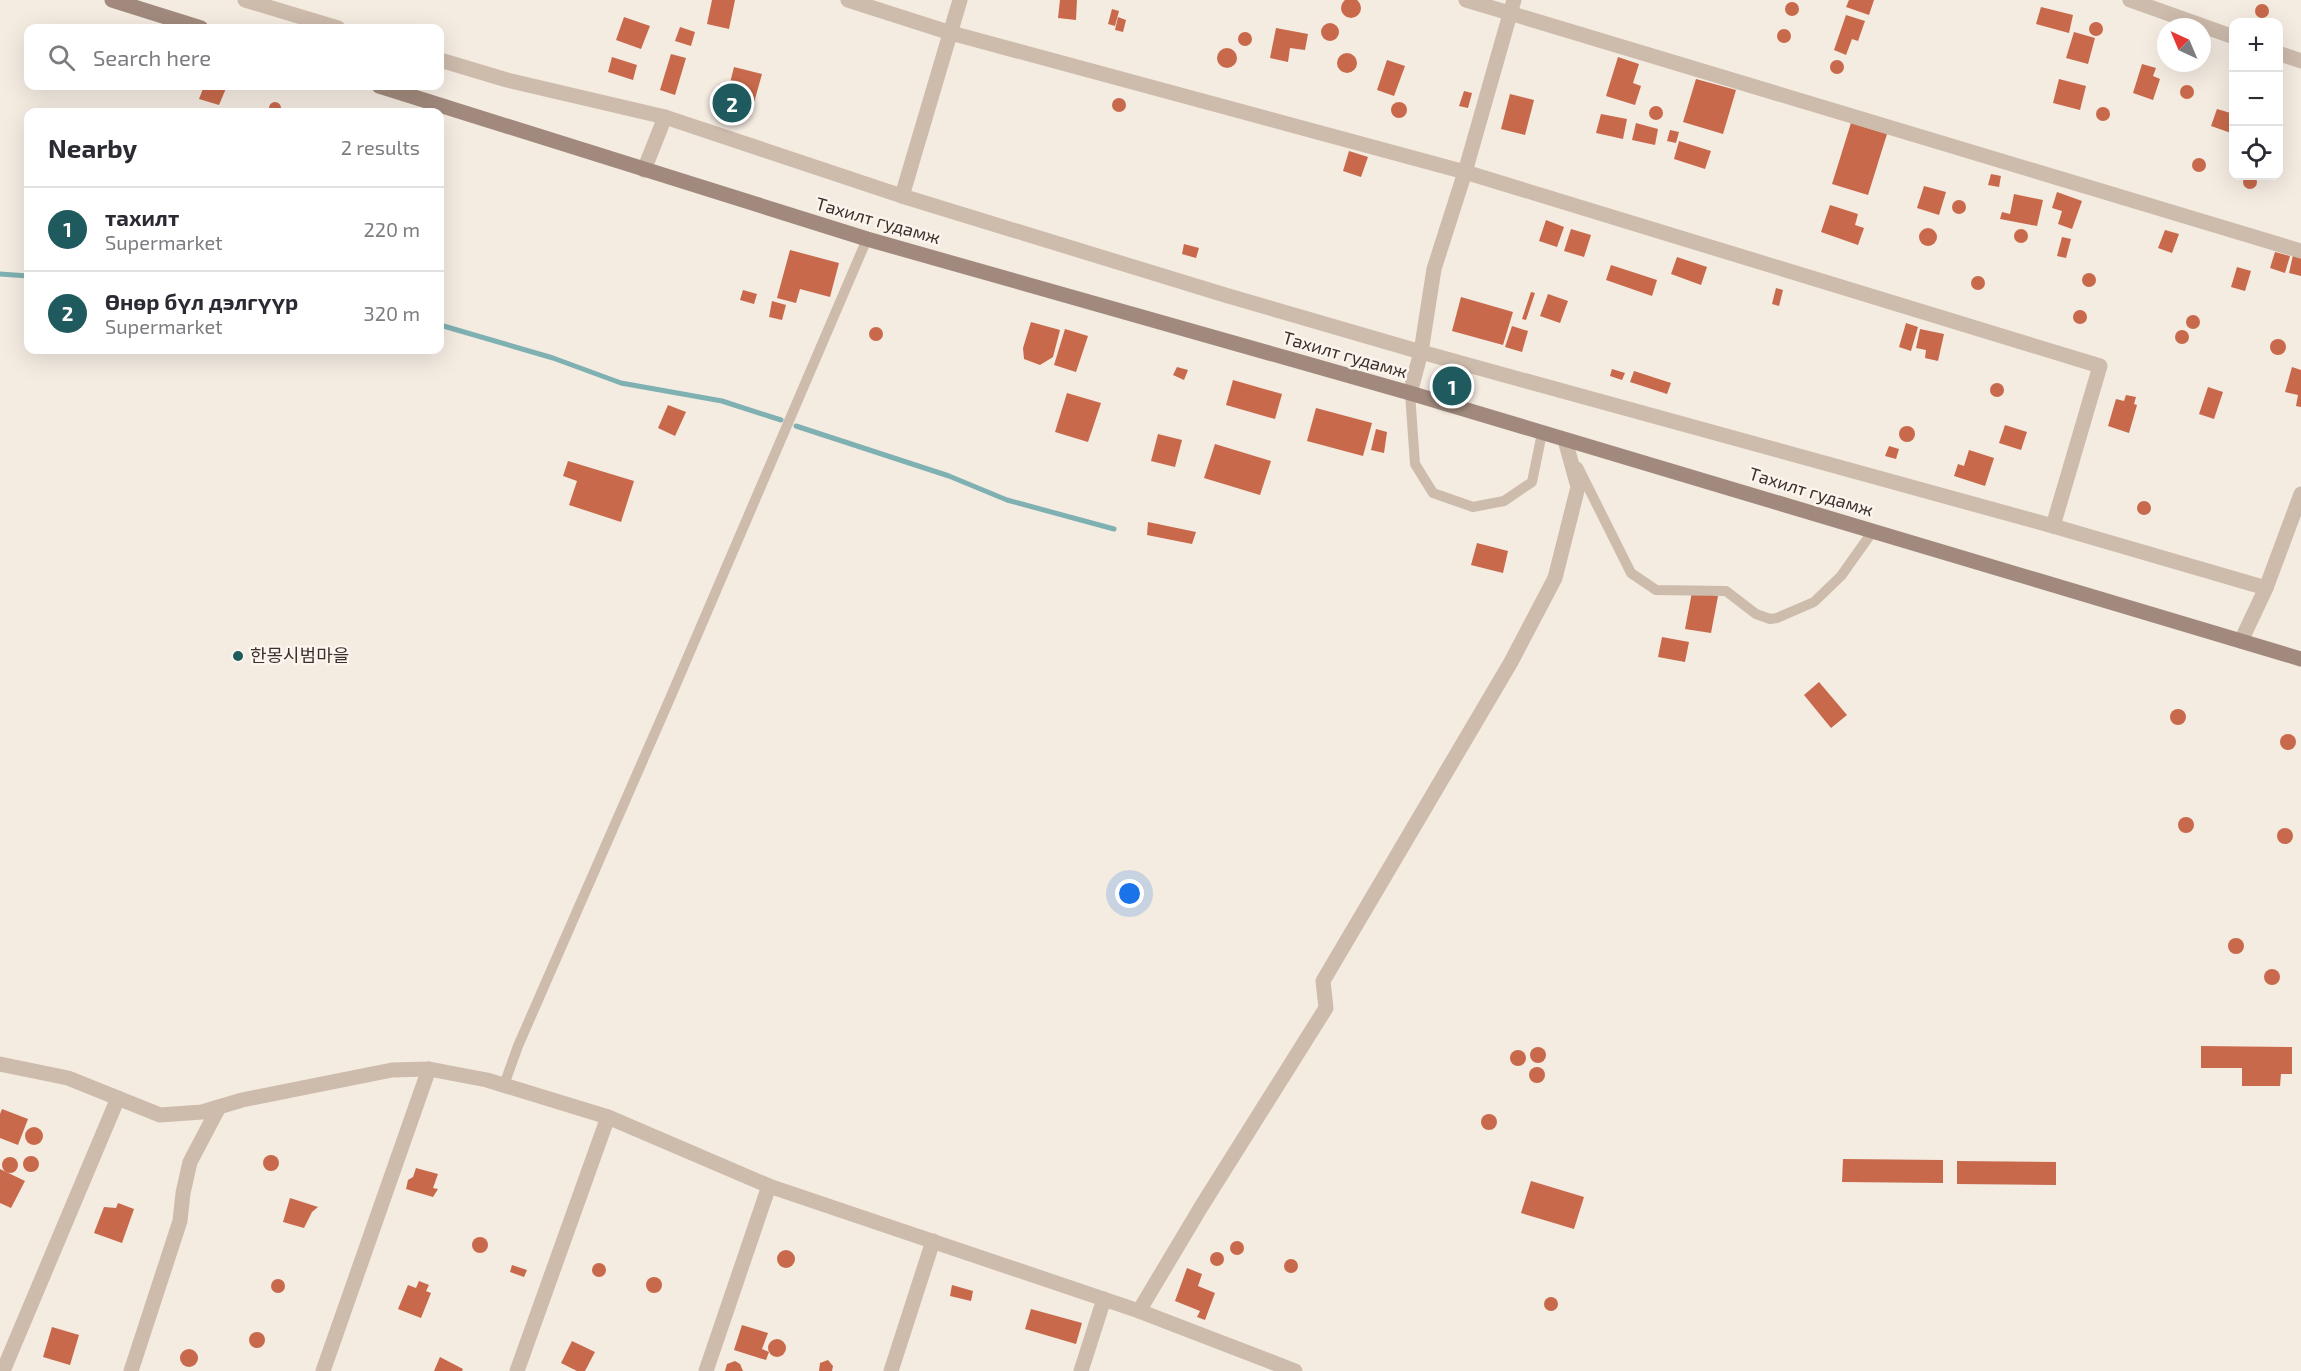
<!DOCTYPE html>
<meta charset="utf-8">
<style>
body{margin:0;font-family:"Exo 2","Noto Sans KR",sans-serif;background:#f2f2f3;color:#2b2b33}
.controls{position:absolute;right:18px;top:18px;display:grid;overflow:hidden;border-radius:12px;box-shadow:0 6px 24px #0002}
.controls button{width:54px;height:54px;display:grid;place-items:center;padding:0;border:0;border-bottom:2px solid #e1e1e2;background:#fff;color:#2b2b33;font:30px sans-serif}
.compass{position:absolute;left:2157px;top:18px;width:54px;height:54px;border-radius:50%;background:#fff;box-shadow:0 6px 24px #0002;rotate:316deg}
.you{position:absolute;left:1130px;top:894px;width:21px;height:21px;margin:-15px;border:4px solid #fff;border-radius:50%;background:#1a73e8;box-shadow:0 0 0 9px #1a73e833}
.badge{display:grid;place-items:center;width:39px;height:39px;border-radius:50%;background:#1f5a5e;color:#fff;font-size:20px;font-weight:700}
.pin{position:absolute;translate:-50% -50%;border:3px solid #fff;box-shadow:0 2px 6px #0006}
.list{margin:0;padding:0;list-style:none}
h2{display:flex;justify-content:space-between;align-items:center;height:78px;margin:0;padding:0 24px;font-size:26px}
h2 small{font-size:20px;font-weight:400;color:#7c7c81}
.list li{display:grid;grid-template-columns:39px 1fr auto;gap:18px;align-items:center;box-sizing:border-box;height:84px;padding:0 24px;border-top:2px solid #e1e1e2}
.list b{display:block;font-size:22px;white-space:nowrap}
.list p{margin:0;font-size:20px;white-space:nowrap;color:#7c7c81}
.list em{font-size:20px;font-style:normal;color:#7c7c81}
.icon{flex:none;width:33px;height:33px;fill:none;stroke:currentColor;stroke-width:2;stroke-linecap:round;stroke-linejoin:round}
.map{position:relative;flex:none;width:2301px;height:1371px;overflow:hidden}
.search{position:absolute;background:#fff;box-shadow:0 6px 24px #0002;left:24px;top:24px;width:420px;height:66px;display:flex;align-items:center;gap:15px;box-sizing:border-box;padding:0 21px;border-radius:12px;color:#7c7c81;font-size:22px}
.panel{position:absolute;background:#fff;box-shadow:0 6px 24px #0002;left:24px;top:108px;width:420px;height:246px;border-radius:12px}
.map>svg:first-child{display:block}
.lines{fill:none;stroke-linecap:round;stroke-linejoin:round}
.stream{stroke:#7fb0b2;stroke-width:5}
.building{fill:#c8694b}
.lane{stroke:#cdbbac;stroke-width:10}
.street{stroke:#cdbbac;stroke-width:15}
.secondary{stroke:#a18a7d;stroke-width:15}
.poi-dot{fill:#1f5a5e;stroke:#fbf5ee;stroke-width:2}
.labels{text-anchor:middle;stroke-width:5;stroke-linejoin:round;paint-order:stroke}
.street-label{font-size:18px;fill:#3b302b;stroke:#fbf5ee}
.poi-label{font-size:18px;fill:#3b302b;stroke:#fbf5ee;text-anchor:start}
</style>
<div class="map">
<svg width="2301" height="1371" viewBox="0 0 2301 1371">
<rect width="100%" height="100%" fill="#f4ebe1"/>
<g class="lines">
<g class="stream">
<polyline points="0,274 28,276"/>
<polyline points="440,325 553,358 621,383 722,401 781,420"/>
<polyline points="796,426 949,476 1007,500 1114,529"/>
</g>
</g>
<g class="building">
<circle cx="1351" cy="8" r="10"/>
<polygon points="712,0 735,0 729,29 707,24"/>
<polygon points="1060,0 1077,0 1076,20 1058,18"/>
<polygon points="1849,0 1874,0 1869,15 1846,7"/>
<circle cx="1792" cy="9" r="7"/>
<circle cx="2262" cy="11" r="7"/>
<polygon points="2041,7 2073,15 2069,33 2036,24"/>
<polygon points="1112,9 1119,11 1115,26 1108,24"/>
<polygon points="1846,15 1865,21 1858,41 1852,39 1846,55 1834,50"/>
<polygon points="624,17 650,26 641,49 616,40"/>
<polygon points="1118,17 1126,20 1123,32 1115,30"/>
<circle cx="2096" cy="29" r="7"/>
<circle cx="1330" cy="32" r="9"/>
<polygon points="680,27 695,32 691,46 675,41"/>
<polygon points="1276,28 1308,34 1305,50 1290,48 1288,62 1270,58"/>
<circle cx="1784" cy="36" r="7"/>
<circle cx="1245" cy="39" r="7"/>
<polygon points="2074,32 2095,38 2088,64 2066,58"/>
<circle cx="1227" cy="58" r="10"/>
<circle cx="1347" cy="63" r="10"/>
<polygon points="671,54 686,58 675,95 660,90"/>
<polygon points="612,57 637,65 633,80 608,72"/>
<polygon points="1618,57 1639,64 1633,83 1641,86 1635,105 1606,96"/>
<circle cx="1837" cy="67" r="7"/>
<polygon points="1387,60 1405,66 1394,96 1377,90"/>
<polygon points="2142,64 2156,68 2153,76 2160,79 2153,100 2133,93"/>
<polygon points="734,67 762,74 750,117 713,107 719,84 729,87"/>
<polygon points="1696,79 1736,90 1723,134 1683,122"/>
<polygon points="2059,79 2086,86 2080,110 2053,103"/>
<circle cx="2187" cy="92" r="7"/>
<polygon points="204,86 227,86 219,105 199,99"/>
<polygon points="1464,91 1472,93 1468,108 1459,106"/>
<polygon points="1510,94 1534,100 1525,135 1501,129"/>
<circle cx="1119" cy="105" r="7"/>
<circle cx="1399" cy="110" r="8"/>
<circle cx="275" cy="108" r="6"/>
<circle cx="1656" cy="113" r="7"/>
<circle cx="2103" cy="114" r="7"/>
<polygon points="2217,109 2234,114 2234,134 2211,126"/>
<polygon points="1601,114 1627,119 1623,139 1596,133"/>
<polygon points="1636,123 1658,129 1655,145 1632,140"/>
<polygon points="1851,123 1887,134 1868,195 1832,184"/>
<polygon points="1670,130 1679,132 1676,143 1667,141"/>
<polygon points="1679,141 1711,151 1705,169 1674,159"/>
<polygon points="1349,151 1368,157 1361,177 1343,171"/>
<circle cx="2199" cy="165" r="7"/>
<polygon points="1991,174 2001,176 1999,187 1988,185"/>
<circle cx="2250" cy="182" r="7"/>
<polygon points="1924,186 1946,192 1939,215 1917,208"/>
<polygon points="2057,192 2082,201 2072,229 2058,224 2062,211 2052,208"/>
<polygon points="2014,194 2043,200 2037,226 2000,219 2002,212 2010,214"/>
<circle cx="1959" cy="207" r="7"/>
<polygon points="1830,205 1858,214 1855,225 1864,228 1858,245 1821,232"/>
<polygon points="1546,220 1564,227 1557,247 1539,241"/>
<circle cx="1928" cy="237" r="9"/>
<circle cx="2021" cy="236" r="7"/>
<polygon points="1571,229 1591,235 1584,257 1564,251"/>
<polygon points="2165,230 2179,234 2172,253 2158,248"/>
<polygon points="2062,237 2071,239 2066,258 2057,256"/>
<polygon points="1184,244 1199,248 1196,258 1182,254"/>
<polygon points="790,250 839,263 830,297 800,289 796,303 777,298"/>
<polygon points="2275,252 2290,256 2285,273 2270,268"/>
<polygon points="2293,255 2301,257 2301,276 2289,273"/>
<polygon points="1677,257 1707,267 1701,285 1671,274"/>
<polygon points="1611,265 1657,280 1652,296 1606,280"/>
<polygon points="2237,267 2251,271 2245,291 2231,287"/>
<circle cx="2089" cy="280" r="7"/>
<circle cx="1978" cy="283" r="7"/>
<polygon points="1776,288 1783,290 1779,306 1772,304"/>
<polygon points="743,290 757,294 754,304 740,300"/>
<polygon points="1531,292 1535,293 1526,320 1522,319"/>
<polygon points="1548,294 1568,301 1560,323 1540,316"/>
<polygon points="1461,297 1513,312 1503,345 1452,331"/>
<polygon points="772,301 786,305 782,320 769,317"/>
<circle cx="2080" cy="317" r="7"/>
<circle cx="2193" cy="322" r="7"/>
<polygon points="1031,322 1060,330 1053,357 1040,365 1024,359 1023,348"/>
<polygon points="1906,323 1918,327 1911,351 1899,347"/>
<polygon points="1512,326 1528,331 1522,352 1505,347"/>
<circle cx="876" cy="334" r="7"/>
<polygon points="1065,329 1088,336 1076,372 1054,365"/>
<polygon points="1920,329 1944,334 1938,361 1925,358 1926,350 1916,348"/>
<circle cx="2182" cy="337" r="7"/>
<circle cx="2278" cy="347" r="8"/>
<polygon points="1177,367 1188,370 1184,380 1173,375"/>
<polygon points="2292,367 2301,370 2301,407 2296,406 2298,395 2285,392"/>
<polygon points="1612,369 1625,373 1622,380 1610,376"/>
<polygon points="1634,371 1671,383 1667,394 1630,382"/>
<polygon points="1233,380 1282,394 1275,419 1226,405"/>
<circle cx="1997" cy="390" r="7"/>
<polygon points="2208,387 2223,392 2214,419 2199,414"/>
<polygon points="1067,393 1101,403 1088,442 1055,432"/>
<polygon points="2126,395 2136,397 2134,404 2137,405 2129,433 2108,426 2116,399 2124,401"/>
<polygon points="668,405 686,412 675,436 658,428"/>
<polygon points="1316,408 1372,423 1363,456 1307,441"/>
<polygon points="2005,425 2027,432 2021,450 1999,443"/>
<circle cx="1907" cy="434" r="8"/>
<polygon points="1376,429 1387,432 1384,453 1371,450"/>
<polygon points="1158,434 1182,440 1175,467 1151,461"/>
<polygon points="1215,444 1271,461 1260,495 1204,478"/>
<polygon points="1889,446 1899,449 1896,459 1885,456"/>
<polygon points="1969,450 1994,458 1985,486 1954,476 1958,464 1964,466"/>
<polygon points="568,461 634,481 621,522 569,505 577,481 563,476"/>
<circle cx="2144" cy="508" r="7"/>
<polygon points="1148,522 1196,532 1192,544 1147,535"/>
<polygon points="1477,543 1508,551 1503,573 1471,565"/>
<polygon points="1692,592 1718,596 1711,633 1685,629"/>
<polygon points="1662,637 1689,642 1685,662 1658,657"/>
<polygon points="1819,682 1847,715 1831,728 1804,695"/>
<circle cx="2178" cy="717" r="8"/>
<circle cx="2288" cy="742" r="8"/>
<circle cx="2186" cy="825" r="8"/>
<circle cx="2285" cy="836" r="8"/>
<circle cx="2236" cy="946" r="8"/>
<circle cx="2272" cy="977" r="8"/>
<polygon points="2201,1046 2292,1047 2292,1074 2281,1074 2280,1086 2242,1086 2242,1068 2201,1068"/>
<circle cx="1538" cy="1055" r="8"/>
<circle cx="1518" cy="1058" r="8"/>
<circle cx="1537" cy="1075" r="8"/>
<polygon points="2,1109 28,1119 18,1145 0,1138 0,1114"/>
<circle cx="1489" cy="1122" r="8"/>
<circle cx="34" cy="1136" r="9"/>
<circle cx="271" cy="1163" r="8"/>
<circle cx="31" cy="1164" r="8"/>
<circle cx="10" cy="1165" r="8"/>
<polygon points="1843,1159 1943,1160 1943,1183 1842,1182"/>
<polygon points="1957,1161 2056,1162 2056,1185 1957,1184"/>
<polygon points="416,1168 438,1174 433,1188 438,1189 433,1197 406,1189 408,1180 413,1177"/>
<polygon points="0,1169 25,1181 11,1208 0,1203"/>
<polygon points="1531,1181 1584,1197 1574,1229 1521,1213"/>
<polygon points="290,1198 318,1207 312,1212 304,1228 283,1222"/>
<polygon points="118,1203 134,1209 122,1243 94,1233 104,1207 116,1208"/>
<circle cx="480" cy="1245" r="8"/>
<circle cx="1237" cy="1248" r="7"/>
<circle cx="786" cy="1259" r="9"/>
<circle cx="1217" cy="1259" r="7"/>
<circle cx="1291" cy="1266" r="7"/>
<circle cx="599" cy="1270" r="7"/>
<polygon points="512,1265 527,1270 524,1277 510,1272"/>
<polygon points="1187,1268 1202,1274 1198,1286 1215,1293 1205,1320 1197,1317 1200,1311 1175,1301"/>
<circle cx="654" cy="1285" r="8"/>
<circle cx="278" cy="1286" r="7"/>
<polygon points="419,1281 429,1285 426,1291 431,1293 421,1318 398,1309 408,1285 416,1288"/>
<polygon points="952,1285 973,1291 971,1301 950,1296"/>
<circle cx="1551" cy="1304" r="7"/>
<polygon points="1031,1309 1082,1323 1076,1344 1025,1329"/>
<polygon points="742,1325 768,1333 762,1349 769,1352 766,1360 734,1350"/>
<polygon points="52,1327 79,1335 70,1365 43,1357"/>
<circle cx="257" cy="1340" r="8"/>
<circle cx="777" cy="1348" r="9"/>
<polygon points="572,1341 595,1352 585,1371 577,1371 561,1363"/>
<circle cx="189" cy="1358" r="9"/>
<polygon points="440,1357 463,1369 462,1371 434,1371"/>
<polygon points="828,1360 833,1366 832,1371 819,1371 820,1363"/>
<polygon points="735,1361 740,1364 743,1371 725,1371 727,1364"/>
</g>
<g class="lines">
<g class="lane">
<polyline points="1410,393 1415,464 1433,493 1473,507 1504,501 1532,482 1542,433"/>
<polyline points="1578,467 1631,573 1656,590 1726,591 1756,614 1770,619 1777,618 1814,602 1841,576 1873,531"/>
<polyline points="504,1085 518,1046 671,696 867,239"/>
</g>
<g class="street">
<polyline points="245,0 338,28"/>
<polyline points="848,0 951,33 1465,172 2100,366 2053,526"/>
<polyline points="1466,0 2301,251"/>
<polyline points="2130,0 2234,37"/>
<polyline points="2278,53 2301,61"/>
<polyline points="440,60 507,80 665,117 902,196 1225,295 1421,352 2053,526 2266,588"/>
<polyline points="644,170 665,117"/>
<polyline points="902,196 960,0"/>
<polyline points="1410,393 1421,352 1434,269 1465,172 1514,0"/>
<polyline points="2241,641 2266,588 2301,494"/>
<polyline points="0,1064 68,1078 160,1115 202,1112 242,1100 392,1070 429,1069 487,1080 608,1117 769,1186 1139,1311 1295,1371"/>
<polyline points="1139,1311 1201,1207 1326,1008 1323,981 1511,662 1555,578 1578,487 1565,440"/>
<polyline points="3,1371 118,1098"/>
<polyline points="131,1371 180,1221 183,1193 190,1162 219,1107"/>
<polyline points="323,1371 429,1069"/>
<polyline points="517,1371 608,1117"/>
<polyline points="706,1371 769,1186"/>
<polyline points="891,1371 933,1241"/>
<polyline points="1081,1371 1104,1299"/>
</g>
<g class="secondary">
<polyline points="112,0 201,28"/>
<polyline points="379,86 867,239 1410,393 2301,659"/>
</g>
</g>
<circle class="poi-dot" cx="238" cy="656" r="6"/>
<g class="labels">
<g class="street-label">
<text transform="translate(878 221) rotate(16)" y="6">Тахилт гудамж</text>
<text transform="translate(1345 355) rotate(16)" y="6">Тахилт гудамж</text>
<text transform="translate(1811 492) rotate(17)" y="6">Тахилт гудамж</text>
</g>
<g class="poi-label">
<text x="250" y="662">한몽시범마을</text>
</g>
</g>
</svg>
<div class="controls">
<button>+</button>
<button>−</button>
<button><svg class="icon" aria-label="locate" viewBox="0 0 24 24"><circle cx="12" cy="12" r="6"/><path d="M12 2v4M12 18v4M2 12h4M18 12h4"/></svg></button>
</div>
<svg class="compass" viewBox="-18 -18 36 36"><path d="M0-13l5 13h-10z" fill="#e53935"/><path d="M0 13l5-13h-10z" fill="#7c7c81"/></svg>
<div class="you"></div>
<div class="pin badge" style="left:1452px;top:386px">1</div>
<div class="pin badge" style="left:732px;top:103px">2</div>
<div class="search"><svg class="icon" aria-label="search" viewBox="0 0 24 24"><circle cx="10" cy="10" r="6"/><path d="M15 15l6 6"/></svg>Search here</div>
<section class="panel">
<h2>Nearby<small>2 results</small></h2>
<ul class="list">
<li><span class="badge">1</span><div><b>тахилт</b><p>Supermarket</p></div><em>220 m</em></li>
<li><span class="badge">2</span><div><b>Өнөр бүл дэлгүүр</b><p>Supermarket</p></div><em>320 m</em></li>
</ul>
</section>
</div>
